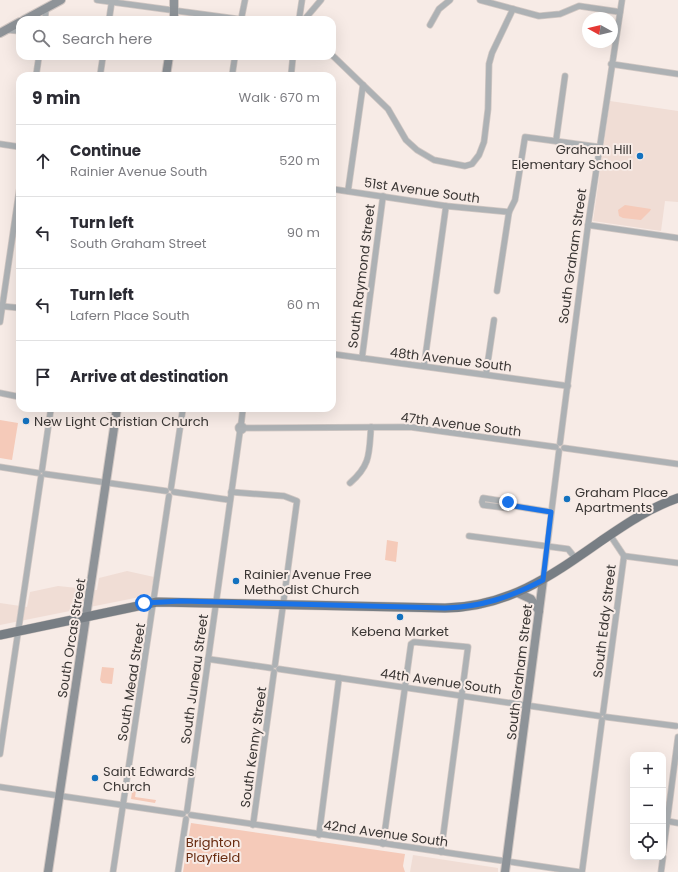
<!DOCTYPE html>
<meta charset="utf-8">
<style>
body{margin:0;font-family:Poppins,sans-serif;background:#f7f7f7;color:#2b2b33}
.controls{position:absolute;right:12px;bottom:12px;display:grid;overflow:hidden;border-radius:8px;box-shadow:0 4px 16px #0002}
.controls button{width:36px;height:36px;display:grid;place-items:center;padding:0;border:0;border-bottom:1px solid #e1e1e2;background:#fff;color:#2b2b33;font:20px sans-serif}
.compass{position:absolute;left:582px;top:12px;width:36px;height:36px;border-radius:50%;background:#fff;box-shadow:0 4px 16px #0002;rotate:278deg}
.stop{position:absolute;width:12px;height:12px;margin:-9px;border:3px solid #1a73e8;border-radius:50%;background:#fff}
.stop.end{background:#1a73e8;border-color:#fff;box-shadow:0 1px 4px #0008}
.list{margin:0;padding:0;list-style:none}
h2{display:flex;justify-content:space-between;align-items:center;height:52px;margin:0;padding:0 16px;font-size:17px}
h2 small{font-size:13px;font-weight:400;color:#7c7c81}
.list li{display:grid;grid-template-columns:26px 1fr auto;gap:12px;align-items:center;box-sizing:border-box;height:72px;padding:0 16px;border-top:1px solid #e1e1e2}
.list b{display:block;font-size:15px;white-space:nowrap}
.list p{margin:0;font-size:13px;white-space:nowrap;color:#7c7c81}
.list em{font-size:13px;font-style:normal;color:#7c7c81}
.icon{flex:none;width:22px;height:22px;fill:none;stroke:currentColor;stroke-width:2;stroke-linecap:round;stroke-linejoin:round}
.map{position:relative;flex:none;width:678px;height:872px;overflow:hidden}
.search{position:absolute;background:#fff;box-shadow:0 4px 16px #0002;left:16px;top:16px;width:320px;height:44px;display:flex;align-items:center;gap:10px;box-sizing:border-box;padding:0 14px;border-radius:12px;color:#7c7c81;font-size:15px}
.panel{position:absolute;background:#fff;box-shadow:0 4px 16px #0002;left:16px;top:72px;width:320px;height:340px;border-radius:12px}
.map>svg:first-child{display:block}
.built{fill:#f0ddd5}
.green{fill:#f5cab9}
.lines{fill:none;stroke-linecap:round;stroke-linejoin:round}
.street-casing{stroke:#d1c7c3;stroke-width:7}
.secondary-casing{stroke:#d1c7c3;stroke-width:10}
.primary-casing{stroke:#d1c7c3;stroke-width:10}
.street{stroke:#adb1b4;stroke-width:5.5}
.secondary{stroke:#8e9398;stroke-width:8}
.primary{stroke:#787e84;stroke-width:9}
.route{stroke:#1a73e8;stroke-width:5}
.poi-dot{fill:#1372bf;stroke:#f7ebe6;stroke-width:1.5}
.labels{text-anchor:middle;stroke-width:4;stroke-linejoin:round;paint-order:stroke}
.poi-label{font-size:13px;fill:#3b3735;stroke:#f7ebe6;text-anchor:start}
.street-label{font-size:13px;fill:#3b3735;stroke:#f7ebe6}
.park-label{font-size:13px;fill:#682b10;stroke:#f7ebe6}
</style>
<div class="map">
<svg width="678" height="872" viewBox="0 0 678 872">
<rect width="100%" height="100%" fill="#f7ebe6"/>
<g class="built">
<polygon points="610,101 678,111 678,202 665,201 661,231 593,221"/>
<polygon points="127,571 154,577 150,595 0,625 0,603 27,607 30,592 58,586 97,590 99,578"/>
<polygon points="413,855 498,868 498,872 410,872"/>
</g>
<g class="green">
<polygon points="625,205 651,209 650,211 641,220 623,218 619,216 618,210"/>
<polygon points="0,420 18,423 12,460 0,458"/>
<polygon points="387,540 398,542 396,562 385,560"/>
<polygon points="102,667 114,668 112,684 102,683 100,680"/>
<polygon points="133,785 137,785 135,797 156,800 155,803 131,799"/>
<polygon points="191,823 405,854 403,866 405,872 183,872"/>
</g>
<g class="lines">
<g class="street-casing">
<g id="street">
<polyline points="97,0 245,20"/>
<polyline points="480,0 539,16 560,14 579,6 620,12"/>
<polyline points="45,20 46,8"/>
<polyline points="109,20 112,0"/>
<polyline points="241,20 245,0"/>
<polyline points="299,20 302,0"/>
<polyline points="304,20 321,0"/>
<polyline points="430,25 439,9 450,0"/>
<polyline points="7,30 20,31"/>
<polyline points="332,55 388,109 406,140 417,150 434,160 465,166 472,164 479,155 484,142 488,109 489,64 492,53 513,9"/>
<polyline points="611,64 678,74"/>
<polyline points="36,76 39,56"/>
<polyline points="100,76 103,56"/>
<polyline points="232,76 235,56"/>
<polyline points="291,76 293,56"/>
<polyline points="556,141 565,76"/>
<polyline points="0,144 20,147"/>
<polyline points="332,189 446,206 509,212"/>
<polyline points="348,191 363,85"/>
<polyline points="588,225 678,238"/>
<polyline points="497,291 509,212 515,200 525,137 599,147"/>
<polyline points="0,306 20,308"/>
<polyline points="0,322 20,185"/>
<polyline points="332,354 568,386"/>
<polyline points="362,358 383,196"/>
<polyline points="424,366 446,206"/>
<polyline points="486,374 494,320"/>
<polyline points="0,393 20,397"/>
<polyline points="102,408 117,410"/>
<circle cx="241" cy="428" r="3"/>
<polyline points="241,425 243,408"/>
<polyline points="244,428 410,427 556,447"/>
<polyline points="560,443 588,225 622,0"/>
<polyline points="564,448 678,464"/>
<polyline points="0,467 38,473"/>
<polyline points="42,470 51,408"/>
<polyline points="45,474 166,491"/>
<path d="M350,483C371,465 369,453 371,427"/>
<polyline points="171,488 183,408"/>
<polyline points="174,492 230,500"/>
<polyline points="231,492 284,496 297,501 275,665"/>
<polyline points="514,506 508,502 483,498 482,502 483,505 507,508 514,506 551,512"/>
<polyline points="469,536 568,549 576,559"/>
<polyline points="624,556 678,563"/>
<polyline points="543,580 559,451"/>
<polyline points="208,659 271,668"/>
<polyline points="279,669 599,716"/>
<polyline points="603,713 624,556 610,535"/>
<polyline points="606,717 676,726"/>
<polyline points="0,754 41,477"/>
<polyline points="0,787 183,814"/>
<polyline points="187,811 240,431"/>
<polyline points="191,815 579,872"/>
<polyline points="667,821 678,823"/>
<polyline points="253,825 274,672"/>
<polyline points="319,835 339,678"/>
<polyline points="383,844 411,644 414,642 468,647 441,852"/>
<polyline points="663,853 678,737"/>
<polyline points="113,872 169,496"/>
<polyline points="178,872 186,819"/>
<polyline points="582,872 602,720"/>
<polyline points="661,872 663,857"/>
</g>
</g>
<g class="secondary-casing">
<g id="secondary">
<polyline points="24,20 61,0"/>
<polyline points="174,20 174,0"/>
<polyline points="0,33 20,22"/>
<polyline points="166,76 169,56"/>
<polyline points="518,593 531,599 539,611"/>
<polyline points="48,872 117,408"/>
<polyline points="505,872 543,580"/>
</g>
</g>
<g class="primary-casing">
<path id="primary" d="M0,635L157,602L445,608C508,607 551,576 601,541C626,524 649,508 678,498"/>
</g>
<use href="#street" class="street"/>
<use href="#secondary" class="secondary"/>
<use href="#primary" class="primary"/>
</g>
<g class="lines">
<path class="route" d="M144,603L181,601L445,608C481,607 511,597 543,580L551,512L514,506L508,502"/>
</g>
<g class="poi-dot">
<circle cx="640" cy="156" r="4"/>
<circle cx="26" cy="421" r="4"/>
<circle cx="567" cy="499" r="4"/>
<circle cx="236" cy="581" r="4"/>
<circle cx="400" cy="617" r="4"/>
<circle cx="95" cy="778" r="4"/>
</g>
<g class="labels">
<g class="poi-label">
<text x="632" y="154" text-anchor="end">Graham Hill<tspan x="632" dy="15">Elementary School</tspan></text>
<text x="34" y="426">New Light Christian Church</text>
<text x="575" y="497">Graham Place<tspan x="575" dy="15">Apartments</tspan></text>
<text x="244" y="579">Rainier Avenue Free<tspan x="244" dy="15">Methodist Church</tspan></text>
<text x="400" y="636" text-anchor="middle">Kebena Market</text>
<text x="103" y="776">Saint Edwards<tspan x="103" dy="15">Church</tspan></text>
</g>
<g class="street-label">
<text transform="translate(422 190) rotate(8)" y="5">51st Avenue South</text>
<text transform="translate(572 256) rotate(-82)" y="5">South Graham Street</text>
<text transform="translate(361 276) rotate(-83)" y="5">South Raymond Street</text>
<text transform="translate(451 359) rotate(7)" y="5">48th Avenue South</text>
<text transform="translate(461 424) rotate(7)" y="5">47th Avenue South</text>
<text transform="translate(604 621) rotate(-83)" y="5">South Eddy Street</text>
<text transform="translate(71 638) rotate(-81)" y="5">South Orcas Street</text>
<text transform="translate(519 672) rotate(-83)" y="5">South Graham Street</text>
<text transform="translate(194 679) rotate(-82)" y="5">South Juneau Street</text>
<text transform="translate(441 681) rotate(8)" y="5">44th Avenue South</text>
<text transform="translate(131 682) rotate(-81)" y="5">South Mead Street</text>
<text transform="translate(253 747) rotate(-82)" y="5">South Kenny Street</text>
<text transform="translate(386 833) rotate(8)" y="5">42nd Avenue South</text>
</g>
<g class="park-label">
<text x="213" y="847">Brighton<tspan x="213" dy="15">Playfield</tspan></text>
</g>
</g>
</svg>
<div class="controls">
<button>+</button>
<button>−</button>
<button><svg class="icon" aria-label="locate" viewBox="0 0 24 24"><circle cx="12" cy="12" r="6"/><path d="M12 2v4M12 18v4M2 12h4M18 12h4"/></svg></button>
</div>
<svg class="compass" viewBox="-18 -18 36 36"><path d="M0-13l5 13h-10z" fill="#e53935"/><path d="M0 13l5-13h-10z" fill="#7c7c81"/></svg>
<div class="stop" style="left:144px;top:603px"></div>
<div class="stop end" style="left:508px;top:502px"></div>
<div class="search"><svg class="icon" aria-label="search" viewBox="0 0 24 24"><circle cx="10" cy="10" r="6"/><path d="M15 15l6 6"/></svg>Search here</div>
<section class="panel">
<h2>9 min<small>Walk · 670 m</small></h2>
<ul class="list">
<li><svg class="icon" aria-label="ahead" viewBox="0 0 24 24"><path d="M12 20V5M6 11l6-6 6 6"/></svg><div><b>Continue</b><p>Rainier Avenue South</p></div><em>520 m</em></li>
<li><svg class="icon" aria-label="left" viewBox="0 0 24 24"><path d="M17 20v-9H6M10 6l-5 5 5 5"/></svg><div><b>Turn left</b><p>South Graham Street</p></div><em>90 m</em></li>
<li><svg class="icon" aria-label="left" viewBox="0 0 24 24"><path d="M17 20v-9H6M10 6l-5 5 5 5"/></svg><div><b>Turn left</b><p>Lafern Place South</p></div><em>60 m</em></li>
<li><svg class="icon" aria-label="arrive" viewBox="0 0 24 24"><path d="M6 21V4h12l-3 4 3 4H6"/></svg><div><b>Arrive at destination</b></div></li>
</ul>
</section>
</div>
